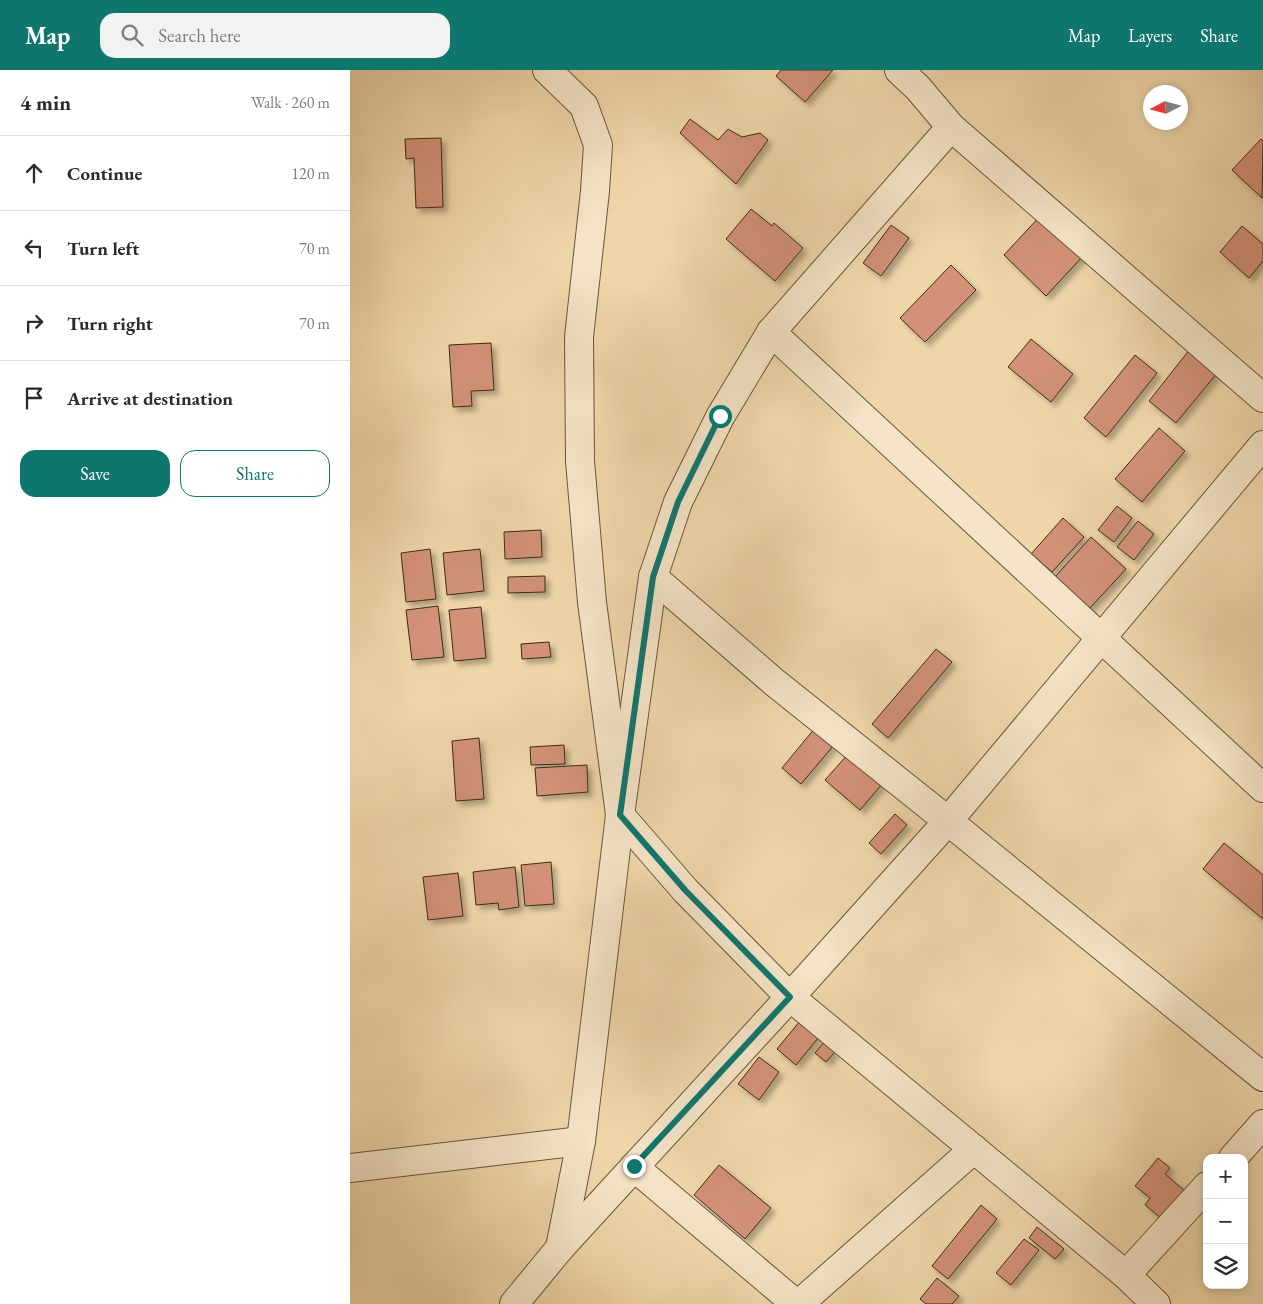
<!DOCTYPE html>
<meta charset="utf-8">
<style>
body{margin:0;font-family:"EB Garamond",serif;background:#f2f2f3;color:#2b2b33}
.controls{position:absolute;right:15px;bottom:15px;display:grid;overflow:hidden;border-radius:10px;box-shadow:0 2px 8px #0003}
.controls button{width:45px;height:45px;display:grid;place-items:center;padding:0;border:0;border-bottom:1px solid #e1e1e2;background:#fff;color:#2b2b33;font:25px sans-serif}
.compass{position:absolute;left:793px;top:15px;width:45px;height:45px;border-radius:50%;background:#fff;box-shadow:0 2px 8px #0003;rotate:264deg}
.stop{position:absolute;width:15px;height:15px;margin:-11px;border:4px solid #0f766e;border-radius:50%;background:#fff}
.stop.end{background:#0f766e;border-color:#fff;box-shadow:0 1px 5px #0008}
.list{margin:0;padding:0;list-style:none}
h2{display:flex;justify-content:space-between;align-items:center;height:65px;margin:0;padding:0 20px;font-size:21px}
h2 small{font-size:16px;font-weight:400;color:#7c7c81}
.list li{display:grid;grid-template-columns:32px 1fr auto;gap:15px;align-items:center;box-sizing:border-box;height:75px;padding:0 20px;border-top:1px solid #e1e1e2}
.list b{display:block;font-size:19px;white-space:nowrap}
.list em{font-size:16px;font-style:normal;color:#7c7c81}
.actions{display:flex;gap:10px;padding:15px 20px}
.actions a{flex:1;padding:11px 0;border:1px solid #0f766e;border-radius:15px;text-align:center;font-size:18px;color:#0f766e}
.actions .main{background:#0f766e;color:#fff}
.icon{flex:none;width:28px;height:28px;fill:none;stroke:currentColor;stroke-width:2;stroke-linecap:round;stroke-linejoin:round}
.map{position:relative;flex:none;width:913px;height:1234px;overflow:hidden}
header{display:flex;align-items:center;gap:30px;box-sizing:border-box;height:70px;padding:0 25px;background:#0f766e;color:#fff}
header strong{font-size:24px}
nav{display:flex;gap:28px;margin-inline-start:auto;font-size:18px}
.search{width:350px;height:45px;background:#f2f2f3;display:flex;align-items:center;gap:12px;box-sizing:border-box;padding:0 18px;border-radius:15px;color:#7c7c81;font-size:19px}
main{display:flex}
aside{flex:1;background:#fff}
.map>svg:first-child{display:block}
.building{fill:#d29178;stroke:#3b2c19;filter:url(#shadow)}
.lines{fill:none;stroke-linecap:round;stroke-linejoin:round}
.minor-casing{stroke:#68563d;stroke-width:30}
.minor{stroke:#f5e4c7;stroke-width:28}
.route{stroke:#0f766e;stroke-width:6}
</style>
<header>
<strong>Map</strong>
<div class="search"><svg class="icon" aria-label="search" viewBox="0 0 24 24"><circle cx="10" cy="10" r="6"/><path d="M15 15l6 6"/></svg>Search here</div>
<nav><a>Map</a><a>Layers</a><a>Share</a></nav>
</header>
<main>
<aside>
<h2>4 min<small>Walk · 260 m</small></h2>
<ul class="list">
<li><svg class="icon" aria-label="ahead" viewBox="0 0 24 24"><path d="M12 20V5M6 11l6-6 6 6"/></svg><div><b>Continue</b></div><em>120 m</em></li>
<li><svg class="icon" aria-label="left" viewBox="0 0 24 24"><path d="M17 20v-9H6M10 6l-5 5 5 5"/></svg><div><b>Turn left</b></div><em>70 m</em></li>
<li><svg class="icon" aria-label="right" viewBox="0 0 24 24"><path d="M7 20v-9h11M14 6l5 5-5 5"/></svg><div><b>Turn right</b></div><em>70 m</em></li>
<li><svg class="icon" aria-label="arrive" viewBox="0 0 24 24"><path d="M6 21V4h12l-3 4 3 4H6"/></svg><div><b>Arrive at destination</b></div></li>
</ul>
<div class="actions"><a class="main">Save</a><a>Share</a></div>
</aside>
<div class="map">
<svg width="913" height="1234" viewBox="0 0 913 1234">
<defs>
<filter id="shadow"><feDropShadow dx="4.5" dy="4.5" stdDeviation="2.5" flood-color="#0004"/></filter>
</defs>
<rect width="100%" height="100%" fill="#efd6a9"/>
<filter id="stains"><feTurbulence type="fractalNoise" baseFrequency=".004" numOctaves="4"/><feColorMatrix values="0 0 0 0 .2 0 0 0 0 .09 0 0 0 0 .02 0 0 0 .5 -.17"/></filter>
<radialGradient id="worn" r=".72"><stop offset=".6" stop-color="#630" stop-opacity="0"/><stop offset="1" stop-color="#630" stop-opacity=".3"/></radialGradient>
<g class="building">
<polygon points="431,0 483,0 455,32 426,6"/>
<polygon points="340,49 368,70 378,59 392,67 410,63 418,70 386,114 330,63"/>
<polygon points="91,68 93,137 66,138 64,88 56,89 55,69"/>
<polygon points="911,69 913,71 912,128 882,100"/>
<polygon points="401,139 422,156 424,153 453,178 425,211 376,169"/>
<polygon points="692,144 734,185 696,226 654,185"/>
<polygon points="541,155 559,168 531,206 513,193"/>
<polygon points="892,156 913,174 913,191 899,208 870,182"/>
<polygon points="601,195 626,220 575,272 550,248"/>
<polygon points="681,269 723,304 701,332 658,297"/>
<polygon points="141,273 144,320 121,321 122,336 103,337 99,275"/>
<polygon points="840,279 868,302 826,353 799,331"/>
<polygon points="785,285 807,303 756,367 734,348"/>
<polygon points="809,358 835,381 792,432 765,409"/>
<polygon points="767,436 782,448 764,472 748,460"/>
<polygon points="713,448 734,467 702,502 681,484"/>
<polygon points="788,451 804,464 784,490 767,477"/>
<polygon points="191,460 192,487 155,489 154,462"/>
<polygon points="741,467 776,499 739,539 705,507"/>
<polygon points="80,479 86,529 56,532 51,483"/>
<polygon points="130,479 134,521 97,525 93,483"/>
<polygon points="195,506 195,522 158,523 158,507"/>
<polygon points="88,536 94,587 62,590 56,540"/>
<polygon points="131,537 136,588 104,591 99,540"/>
<polygon points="199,572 201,587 172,589 171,574"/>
<polygon points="586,579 602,592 538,668 522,654"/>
<polygon points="465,658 484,675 451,714 432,698"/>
<polygon points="129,668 134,729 106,731 102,671"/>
<polygon points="214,675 215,694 181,695 180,677"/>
<polygon points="499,683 533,713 510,740 475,710"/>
<polygon points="237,695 238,722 187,726 185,698"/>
<polygon points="545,744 557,755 531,784 519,773"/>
<polygon points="874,773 913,805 913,849 853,799"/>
<polygon points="201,792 204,834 175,836 171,795"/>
<polygon points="165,797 169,837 149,840 148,833 126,835 123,802"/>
<polygon points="108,803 113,846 78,850 73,807"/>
<polygon points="450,951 469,967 446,995 427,979"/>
<polygon points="474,972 485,982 476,992 465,983"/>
<polygon points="409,987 429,1002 409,1030 388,1014"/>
<polygon points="808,1088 820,1098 815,1104 835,1121 812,1149 795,1135 800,1128 785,1116"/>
<polygon points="369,1095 421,1138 395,1169 344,1125"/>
<polygon points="631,1135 647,1149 598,1209 582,1196"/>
<polygon points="687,1157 714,1179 705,1189 679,1168"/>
<polygon points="674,1169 689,1180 661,1215 646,1203"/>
<polygon points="587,1208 609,1226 602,1234 576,1234 570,1229"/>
</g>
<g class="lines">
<g class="minor-casing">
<g id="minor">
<polyline points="197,0 234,36 248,75 245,121 229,267 230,391 242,532 270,745 335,820 440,927 776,1205 806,1234"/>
<polyline points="549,0 568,18 601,57 913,328"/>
<polyline points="421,262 913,718"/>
<polyline points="303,507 424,612 598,751 913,1007"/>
<polyline points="883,1088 913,1054"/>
<polyline points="284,1097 446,1234"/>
<polyline points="0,1098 231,1071"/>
<polyline points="210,1178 231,1071 270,745 303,507 328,432 370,347 421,262 601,57"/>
<polyline points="776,1205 857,1116"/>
<polyline points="164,1234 210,1178 440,927 598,751 913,375"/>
<polyline points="449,1234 624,1079"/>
</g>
</g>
<use href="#minor" class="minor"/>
</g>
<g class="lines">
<polyline class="route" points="284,1096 440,927 335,820 270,745 303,507 328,432 370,346"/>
</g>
<rect width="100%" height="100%" filter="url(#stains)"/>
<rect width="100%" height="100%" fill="url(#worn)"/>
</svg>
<div class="controls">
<button>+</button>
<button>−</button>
<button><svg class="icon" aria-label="layers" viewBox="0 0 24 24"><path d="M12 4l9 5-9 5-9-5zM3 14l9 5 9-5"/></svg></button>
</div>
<svg class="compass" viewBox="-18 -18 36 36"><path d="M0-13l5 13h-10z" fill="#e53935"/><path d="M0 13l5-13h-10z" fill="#7c7c81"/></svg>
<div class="stop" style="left:370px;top:346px"></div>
<div class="stop end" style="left:284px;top:1096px"></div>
</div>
</main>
